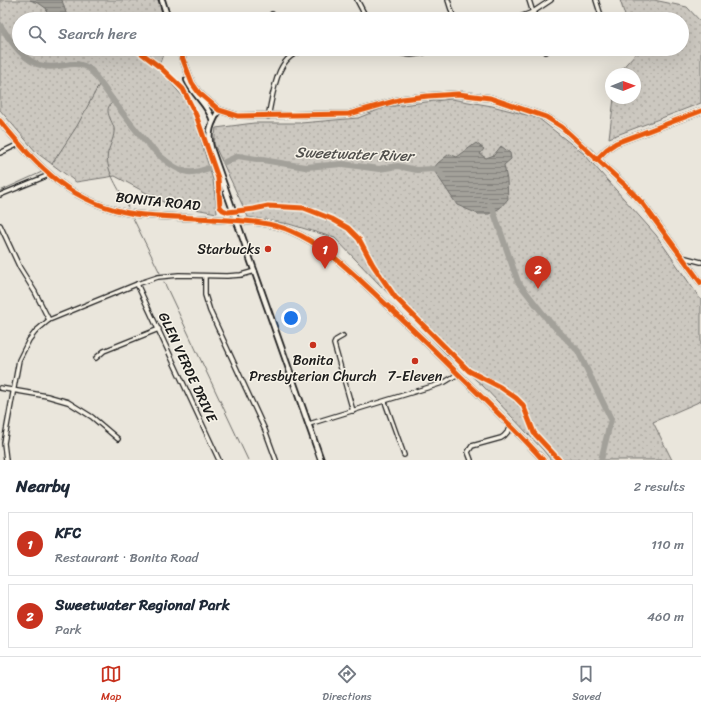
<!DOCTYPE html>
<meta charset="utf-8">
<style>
body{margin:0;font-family:Sriracha,sans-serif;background:#f6f6f7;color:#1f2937}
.compass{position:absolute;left:605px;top:68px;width:36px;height:36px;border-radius:50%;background:#fff;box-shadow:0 4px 16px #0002;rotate:89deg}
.you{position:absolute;left:291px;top:318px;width:14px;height:14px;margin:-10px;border:3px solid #fff;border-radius:50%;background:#1a73e8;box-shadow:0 0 0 6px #1a73e833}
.badge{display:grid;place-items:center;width:26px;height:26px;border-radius:50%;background:#c8321e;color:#fff;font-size:13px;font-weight:700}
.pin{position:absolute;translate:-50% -33px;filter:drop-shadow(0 1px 2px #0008)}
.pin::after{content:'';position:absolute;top:21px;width:14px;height:12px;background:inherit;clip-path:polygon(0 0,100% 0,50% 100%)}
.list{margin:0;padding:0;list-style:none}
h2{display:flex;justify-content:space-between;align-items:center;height:52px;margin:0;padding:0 16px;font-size:17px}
h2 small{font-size:13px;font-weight:400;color:#747a83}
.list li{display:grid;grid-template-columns:26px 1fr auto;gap:12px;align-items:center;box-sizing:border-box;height:64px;margin:0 8px 8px;padding:0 8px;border:1px solid #e0e1e3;border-radius:0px}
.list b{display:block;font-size:15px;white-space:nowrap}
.list p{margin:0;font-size:13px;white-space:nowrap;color:#747a83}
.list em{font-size:13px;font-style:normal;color:#747a83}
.icon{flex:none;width:22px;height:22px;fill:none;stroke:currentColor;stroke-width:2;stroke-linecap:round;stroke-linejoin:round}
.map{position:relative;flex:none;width:701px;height:460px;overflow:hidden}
.search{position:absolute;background:#fff;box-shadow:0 4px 16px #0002;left:12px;right:12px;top:12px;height:44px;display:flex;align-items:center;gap:10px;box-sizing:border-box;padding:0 14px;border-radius:22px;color:#747a83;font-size:15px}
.sheet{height:196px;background:#fff}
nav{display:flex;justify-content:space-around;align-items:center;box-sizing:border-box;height:56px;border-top:1px solid #e0e1e3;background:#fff;font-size:11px;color:#747a83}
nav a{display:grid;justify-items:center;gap:2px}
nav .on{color:#c8321e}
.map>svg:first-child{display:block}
.green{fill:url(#green-dots);stroke:#74726e}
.water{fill:url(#water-rules);stroke:#6d6c68}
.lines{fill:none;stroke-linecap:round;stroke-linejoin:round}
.stream{stroke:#6d6c68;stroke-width:1}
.river{stroke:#a3a19a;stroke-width:6}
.minor-casing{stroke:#1c1c1c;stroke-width:6}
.major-casing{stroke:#1c1c1c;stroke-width:8}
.minor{stroke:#f7f3e8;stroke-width:3.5}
.major{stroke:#f7f3e8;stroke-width:4.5}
.cycleway-casing{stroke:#f7f3e8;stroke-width:8}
.cycleway{stroke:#e8590c;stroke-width:5}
.poi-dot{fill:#c8321e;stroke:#f7f3e8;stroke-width:1.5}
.labels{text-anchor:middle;stroke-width:3;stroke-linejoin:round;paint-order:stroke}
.street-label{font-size:14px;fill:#1c1c1c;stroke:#f7f3e8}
.poi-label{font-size:14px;fill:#1c1c1c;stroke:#f7f3e8}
.water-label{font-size:15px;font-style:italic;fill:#52514e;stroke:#f7f3e8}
</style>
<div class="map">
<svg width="701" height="460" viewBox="0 0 701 460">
<defs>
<pattern id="green-dots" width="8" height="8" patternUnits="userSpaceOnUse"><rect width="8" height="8" fill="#ccc8c0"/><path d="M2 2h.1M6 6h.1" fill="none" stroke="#afaba4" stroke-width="1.8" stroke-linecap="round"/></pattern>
<pattern id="water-rules" width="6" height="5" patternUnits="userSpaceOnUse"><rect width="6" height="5" fill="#a3a19a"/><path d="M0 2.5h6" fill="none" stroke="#84827d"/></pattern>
</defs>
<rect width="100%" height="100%" fill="#eae6dc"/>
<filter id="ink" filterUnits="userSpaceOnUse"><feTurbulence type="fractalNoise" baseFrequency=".025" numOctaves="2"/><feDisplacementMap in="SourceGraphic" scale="8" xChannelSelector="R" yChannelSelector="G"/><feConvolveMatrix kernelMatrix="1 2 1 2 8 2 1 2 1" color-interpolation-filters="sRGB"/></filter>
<g filter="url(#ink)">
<g class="green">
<polygon points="0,0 158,0 164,19 19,19 19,49 165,49 158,68 190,105 213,180 217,213 167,204 115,176 76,182 37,153 0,110"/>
<polygon points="620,0 654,0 687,7 701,22 701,103 609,138 614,98 635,98 635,74 617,74 637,52 636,49 682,49 682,19 626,19"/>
<polygon points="451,99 492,106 538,118 584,154 656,235 701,300 701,401 653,422 672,460 551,460 543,450 483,386 447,355 335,238 289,224 248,217 214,144 216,128 254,123 301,123 358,118 386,107"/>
</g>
<g class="water">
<polygon points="30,0 62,0 66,13 71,19 49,19 46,13 47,9 40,4"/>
<polygon points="476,143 484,149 480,154 486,158 494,155 501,146 510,153 511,159 504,165 507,180 508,199 500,208 489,214 478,214 457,205 433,169 438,163 449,154 457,157"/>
</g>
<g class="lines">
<g class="stream">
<path d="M114,101C102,109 111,118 114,128C115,136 110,145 108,152C104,168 118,187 125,201"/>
<polyline points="52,164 77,126 100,83"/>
<polyline points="0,191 42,172"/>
<polyline points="126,204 128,207"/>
<polyline points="133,218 160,273"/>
<polyline points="164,282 248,460"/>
</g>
<g class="river">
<path d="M0,25C10,40 24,63 44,66C61,70 75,57 91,70C109,94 158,169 188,172C196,173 204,170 212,167"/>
<polyline points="225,162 238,156 305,167 343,164 379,169 398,166 417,170 433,169 441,171"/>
<polyline points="489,205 493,210 518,282 548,320 578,351 611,419 601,460"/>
</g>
<g class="minor-casing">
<g id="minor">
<polyline points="357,0 367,19"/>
<polyline points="448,0 454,19"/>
<polyline points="529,0 535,19"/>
<polyline points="596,0 602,19"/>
<polyline points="272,14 273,19"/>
<polyline points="515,19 533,12 551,0"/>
<polyline points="283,49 290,56"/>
<path d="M391,49C407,58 419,55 435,49"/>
<polyline points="545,49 546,52"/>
<path d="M268,117C273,95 276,53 305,51C322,49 340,50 357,49"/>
<polyline points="0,153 19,144"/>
<polyline points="0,195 49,175"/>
<polyline points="0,225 20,268 35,292 49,320"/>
<polyline points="682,257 701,262"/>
<polyline points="205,276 205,295 210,311 265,430 276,460"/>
<polyline points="137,284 219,460"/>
<polyline points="343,336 336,340 334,344 353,411"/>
<polyline points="96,358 104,351 159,329"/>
<polyline points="0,388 47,396 68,402 92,417 118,439"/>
<polyline points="385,402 404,455"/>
<polyline points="309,424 433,386 445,382 458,374"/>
<polyline points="6,460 4,443 19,360 29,340 36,331 49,320 137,284 158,277 179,275 227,276 241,275 255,271"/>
<polyline points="471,460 468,452 472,446 501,438 504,436 511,428"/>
</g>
</g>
<g class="major-casing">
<g id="major">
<polyline points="162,0 168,19"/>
<polyline points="179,49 192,83 199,93 219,110 238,116 349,114 402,99 428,96 458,94 490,98 546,117 562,127 626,186 643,204 701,283"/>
<path d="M187,80C194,96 208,104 213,121"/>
<path d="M219,110C211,124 207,132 211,148L321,460"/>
<path d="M0,121C39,168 71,204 135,214C160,217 186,217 212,219C238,221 266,220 291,231C324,245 348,269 374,293C397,315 421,337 444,360C477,393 512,425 543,460"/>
<polyline points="596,160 607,149 616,143 701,111"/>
</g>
</g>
<use href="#minor" class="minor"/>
<use href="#major" class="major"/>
<g class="cycleway-casing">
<g id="cycleway">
<polyline points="136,49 161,68 183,89 196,115 218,178 220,207 223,210 228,212 254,209 268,206 304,208 332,219 348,228 359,239 373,265 395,297 469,371 500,387 516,398 523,405 534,433 559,460"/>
<polyline points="179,49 192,83 199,93 219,110 238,116 349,114 402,99 428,96 458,94 490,98 546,117 562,127 626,186 643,204 701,283"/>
<path d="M0,121C39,168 71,204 135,214C160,217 186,217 212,219C238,221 266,220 291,231C324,245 348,269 374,293C397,315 421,337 444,360C477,393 512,425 543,460"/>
<polyline points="596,160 607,149 616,143 701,111"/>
</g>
</g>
<use href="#cycleway" class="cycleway"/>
</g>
</g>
<g class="poi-dot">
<circle cx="268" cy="249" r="4"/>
<circle cx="313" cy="345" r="4"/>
<circle cx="415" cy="361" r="4"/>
</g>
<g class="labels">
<g class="street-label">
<text transform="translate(158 201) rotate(6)" y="5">BONITA ROAD</text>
<text transform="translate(188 367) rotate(65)" y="5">GLEN VERDE DRIVE</text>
</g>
<g class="poi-label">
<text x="260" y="254" text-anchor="end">Starbucks</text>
<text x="313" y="365">Bonita<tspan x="313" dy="16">Presbyterian Church</tspan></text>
<text x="415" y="381">7-Eleven</text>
</g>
<g class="water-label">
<text transform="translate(354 154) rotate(2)" y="5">Sweetwater River</text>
</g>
</g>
</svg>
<svg class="compass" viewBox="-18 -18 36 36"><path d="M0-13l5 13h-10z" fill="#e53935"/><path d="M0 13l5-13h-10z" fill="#747a83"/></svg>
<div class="you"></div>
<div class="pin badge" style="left:325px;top:269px">1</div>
<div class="pin badge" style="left:538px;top:289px">2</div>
<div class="search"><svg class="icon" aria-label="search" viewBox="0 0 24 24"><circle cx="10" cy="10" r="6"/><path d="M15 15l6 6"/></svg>Search here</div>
</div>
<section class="sheet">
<h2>Nearby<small>2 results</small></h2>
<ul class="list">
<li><span class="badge">1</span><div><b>KFC</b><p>Restaurant · Bonita Road</p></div><em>110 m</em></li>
<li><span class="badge">2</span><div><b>Sweetwater Regional Park</b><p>Park</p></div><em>460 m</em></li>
</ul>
</section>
<nav>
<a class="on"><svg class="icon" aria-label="map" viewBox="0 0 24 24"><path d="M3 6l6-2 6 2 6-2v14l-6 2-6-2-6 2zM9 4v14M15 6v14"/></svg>Map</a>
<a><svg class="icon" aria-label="directions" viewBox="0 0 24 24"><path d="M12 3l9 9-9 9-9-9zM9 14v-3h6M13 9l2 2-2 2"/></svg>Directions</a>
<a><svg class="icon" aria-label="saved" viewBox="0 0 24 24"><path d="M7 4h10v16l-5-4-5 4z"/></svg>Saved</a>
</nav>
